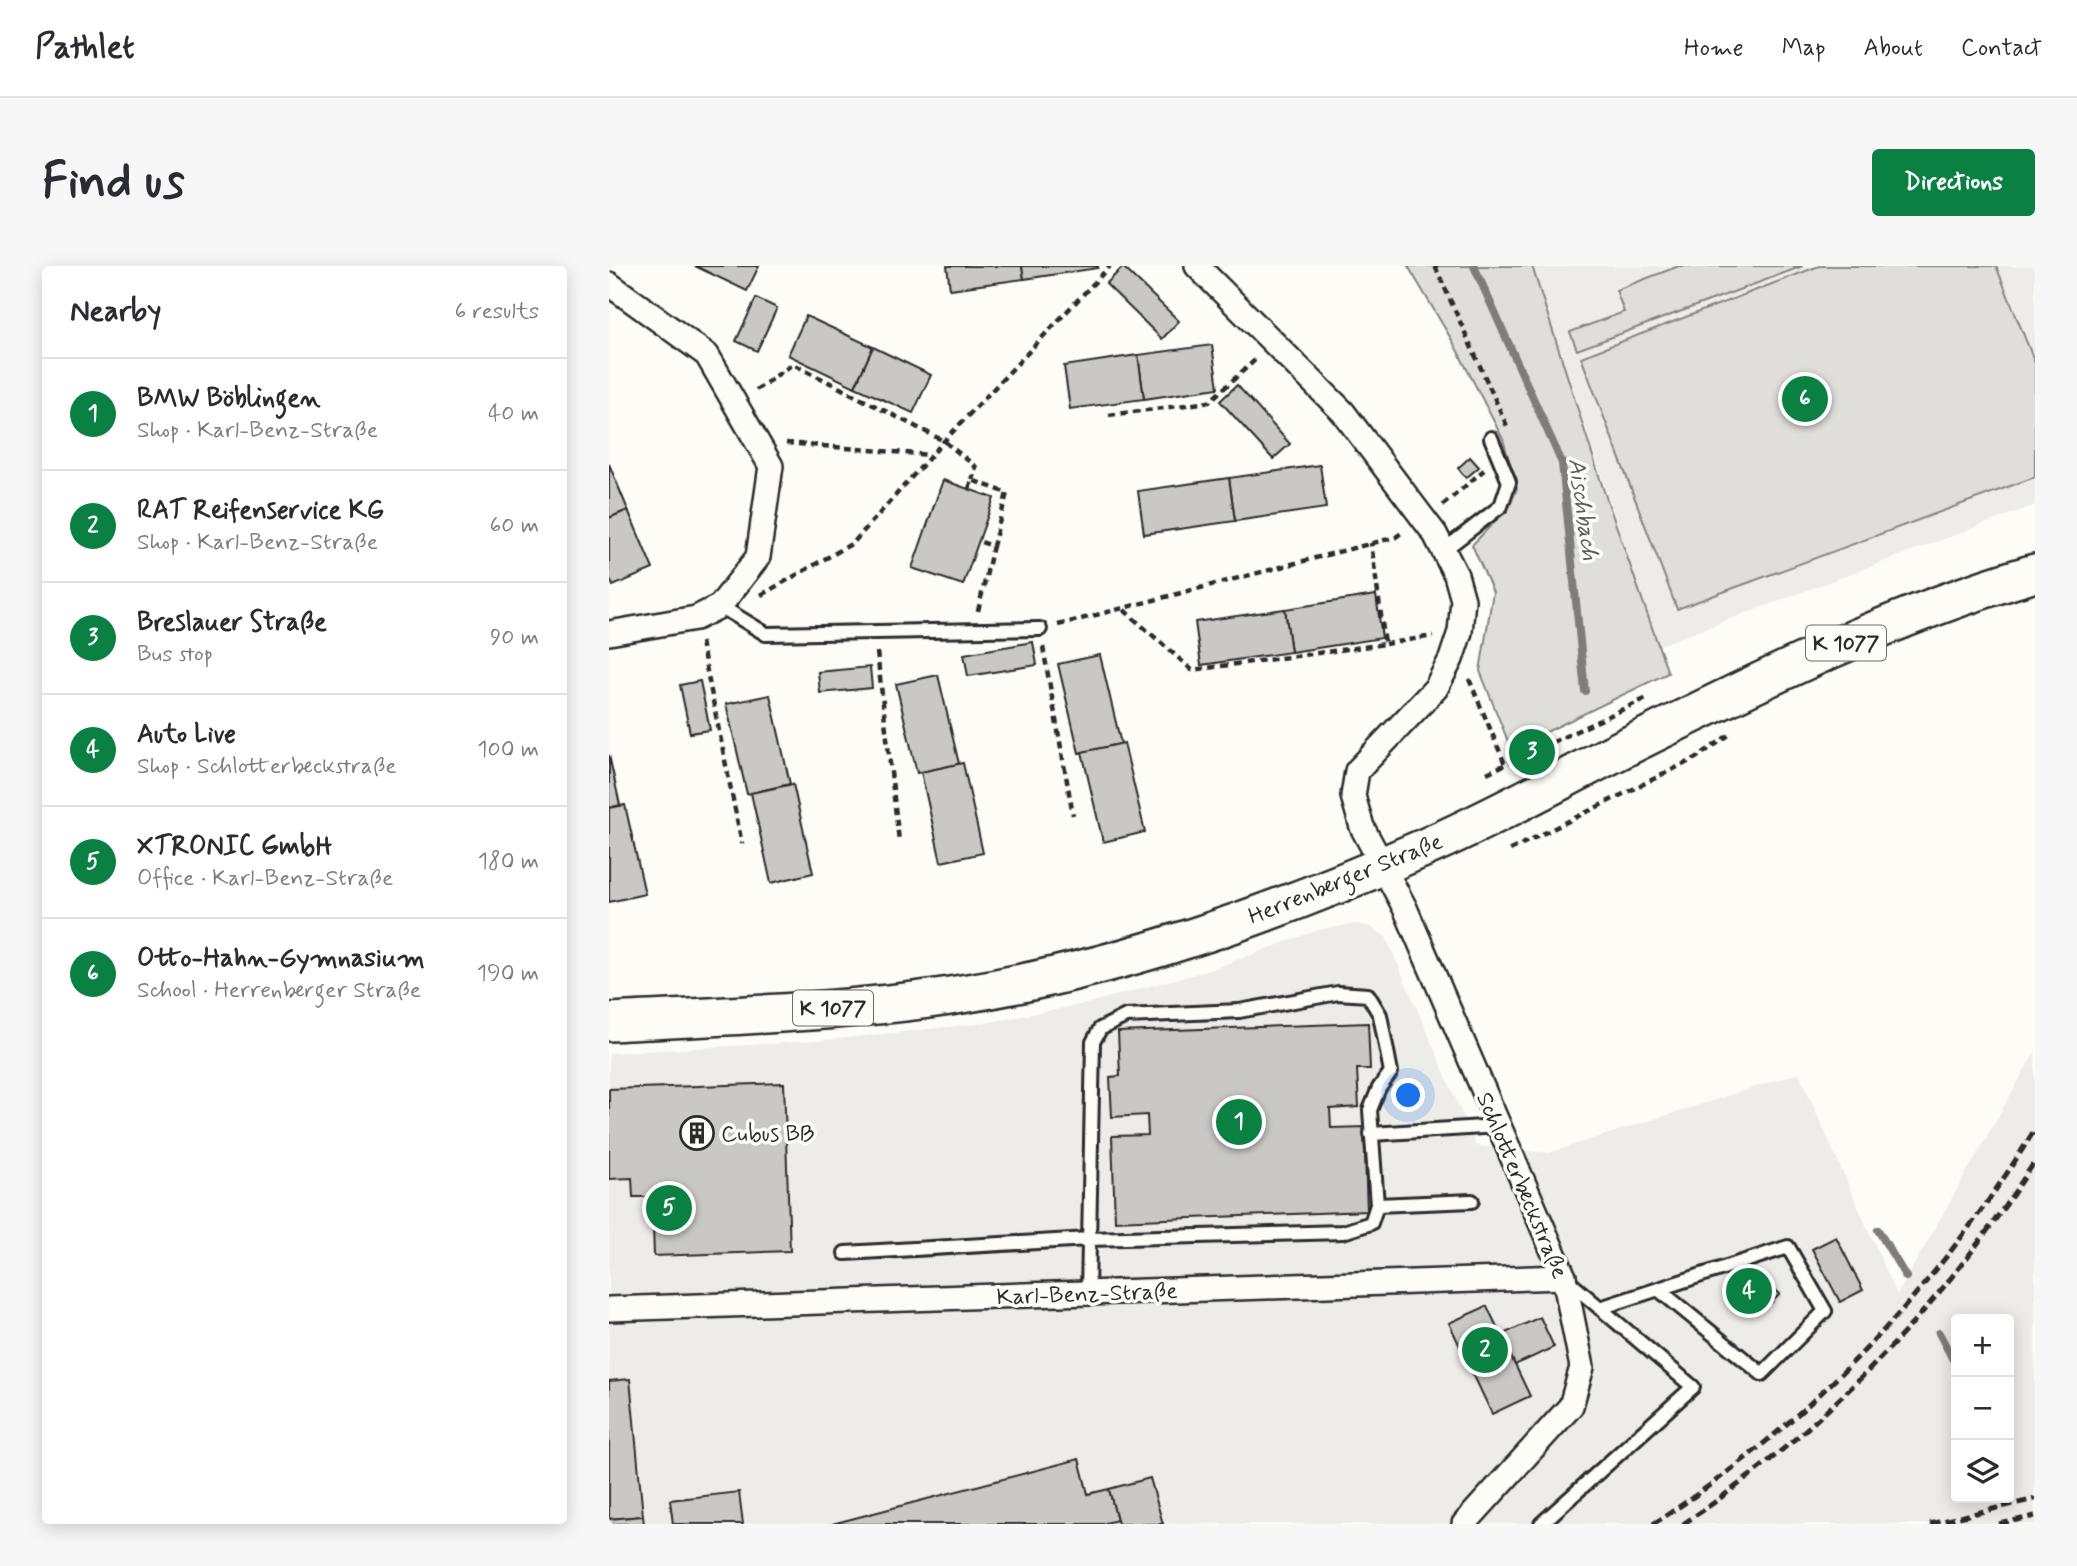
<!DOCTYPE html>
<meta charset="utf-8">
<style>
body{margin:0;font-family:Mynerve,sans-serif;background:#f7f7f7;color:#2b2b33}
.controls{position:absolute;right:21px;bottom:21px;display:grid;overflow:hidden;border-radius:7px;box-shadow:0 4px 18px #0003}
.controls button{width:63px;height:63px;display:grid;place-items:center;padding:0;border:0;border-bottom:2px solid #e1e1e2;background:#fff;color:#2b2b33;font:35px sans-serif}
.you{position:absolute;left:800px;top:830px;width:24px;height:24px;margin:-18px;border:5px solid #fff;border-radius:50%;background:#1a73e8;box-shadow:0 0 0 10px #1a73e833}
.badge{display:grid;place-items:center;width:46px;height:46px;border-radius:50%;background:#0b8043;color:#fff;font-size:23px;font-weight:700}
.pin{position:absolute;translate:-50% -50%;border:4px solid #fff;box-shadow:0 2px 7px #0006}
.list{margin:0;padding:0;list-style:none}
h2{display:flex;justify-content:space-between;align-items:center;height:91px;margin:0;padding:0 28px;font-size:30px}
h2 small{font-size:23px;font-weight:400;color:#7c7c81}
.list li{display:grid;grid-template-columns:46px 1fr auto;gap:21px;align-items:center;box-sizing:border-box;height:112px;padding:0 28px;border-top:2px solid #e1e1e2}
.list b{display:block;font-size:26px;white-space:nowrap}
.list p{margin:0;font-size:23px;white-space:nowrap;color:#7c7c81}
.list em{font-size:23px;font-style:normal;color:#7c7c81}
.icon{flex:none;width:38px;height:38px;fill:none;stroke:currentColor;stroke-width:2;stroke-linecap:round;stroke-linejoin:round}
.map{position:relative;flex:none;width:1426px;height:1258px;overflow:hidden;border-radius:7px}
header{display:flex;align-items:center;gap:42px;box-sizing:border-box;height:98px;padding:0 35px;background:#fff;border-bottom:2px solid #e1e1e2}
header strong{font-size:33px}
nav{display:flex;gap:38px;margin-inline-start:auto;font-size:24px}
.intro{display:flex;align-items:center;justify-content:space-between;box-sizing:border-box;height:168px;padding:0 42px}
h1{margin:0;font-size:49px}
.button{padding:18px 32px;border-radius:7px;background:#0b8043;color:#fff;font-size:24px;font-weight:700}
main{display:flex;gap:42px;padding:0 42px}
aside{flex:1;background:#fff;border-radius:7px;box-shadow:0 4px 18px #0003}
.map>svg:first-child{display:block}
.built{fill:#edece8;fill-rule:evenodd}
.green{fill:#dfdeda;stroke:#858482;stroke-width:2}
.lines{fill:none;stroke-linecap:round;stroke-linejoin:round}
.stream{stroke:#7e7d7b;stroke-width:8}
.building{fill:#c9c8c4;stroke:#2b2b2b;stroke-width:2}
.service-casing{stroke:#2b2b2b;stroke-width:18}
.minor-casing{stroke:#2b2b2b;stroke-width:28}
.primary-casing{stroke:#2b2b2b;stroke-width:42}
.path{stroke:#2b2b2b;stroke-width:4.5;stroke-dasharray:7 5;stroke-linecap:butt}
.service{stroke:#fdfcf7;stroke-width:12}
.minor{stroke:#fdfcf7;stroke-width:23}
.primary{stroke:#fdfcf7;stroke-width:37}
.rail{stroke:#2b2b2b;stroke-width:5;stroke-dasharray:10 5;stroke-linecap:butt}
.labels{text-anchor:middle;stroke-width:7;stroke-linejoin:round;paint-order:stroke}
.shield{fill:#fdfcf7;stroke:#6a6a68;stroke-width:2}
.shield-label{font-size:21px;font-weight:bold;fill:#2b2b2b}
.street-label{font-size:23px;fill:#2b2b2b;stroke:#fdfcf7}
.poi-label{font-size:23px;fill:#2b2b2b;stroke:#fdfcf7;text-anchor:start}
.water-label{font-size:24px;font-style:italic;fill:#5b5b5a;stroke:#fdfcf7}
</style>
<header>
<strong>Pathlet</strong>
<nav><a>Home</a><a>Map</a><a>About</a><a>Contact</a></nav>
</header>
<div class="intro"><h1>Find us</h1><a class="button">Directions</a></div>
<main>
<aside>
<h2>Nearby<small>6 results</small></h2>
<ul class="list">
<li><span class="badge">1</span><div><b>BMW Böblingen</b><p>Shop · Karl-Benz-Straße</p></div><em>40 m</em></li>
<li><span class="badge">2</span><div><b>RAT Reifenservice KG</b><p>Shop · Karl-Benz-Straße</p></div><em>60 m</em></li>
<li><span class="badge">3</span><div><b>Breslauer Straße</b><p>Bus stop</p></div><em>90 m</em></li>
<li><span class="badge">4</span><div><b>Auto Live</b><p>Shop · Schlotterbeckstraße</p></div><em>100 m</em></li>
<li><span class="badge">5</span><div><b>XTRONIC GmbH</b><p>Office · Karl-Benz-Straße</p></div><em>180 m</em></li>
<li><span class="badge">6</span><div><b>Otto-Hahn-Gymnasium</b><p>School · Herrenberger Straße</p></div><em>190 m</em></li>
</ul>
</aside>
<div class="map">
<svg width="1426" height="1258" viewBox="0 0 1426 1258">
<rect width="100%" height="100%" fill="#fdfcf7"/>
<filter id="ink" filterUnits="userSpaceOnUse"><feTurbulence type="fractalNoise" baseFrequency=".0143" numOctaves="2"/><feDisplacementMap in="SourceGraphic" scale="14" xChannelSelector="R" yChannelSelector="G"/><feConvolveMatrix kernelMatrix="1 2 1 2 8 2 1 2 1" color-interpolation-filters="sRGB"/></filter>
<g filter="url(#ink)">
<g class="built">
<polygon points="923,0 1426,0 1426,239 1049,380"/>
<path d="M747,658L762,661L777,671L867,880L940,887L1190,807L1288,1029L1426,786V1258H0V787L209,775L376,757L476,738L601,704L712,663ZM1347,1053H1400V1232H1347Z"/>
</g>
<g class="green">
<polygon points="799,0 923,0 995,225 1059,407 902,483 871,405 884,326 863,279 901,240 908,222 894,173 844,76"/>
<polygon points="1070,0 1194,0 968,84 961,66 1015,46 1007,24"/>
<polygon points="1210,0 1387,0 1426,97 1426,211 1068,343 972,91"/>
</g>
<g class="lines">
<g class="stream">
<polyline points="865,0 953,197 976,425"/>
<polyline points="1269,964 1297,1011"/>
<polyline points="1330,1067 1347,1099"/>
</g>
</g>
<g class="building">
<polygon points="86,0 150,0 138,25"/>
<polygon points="338,0 413,0 415,13 341,23"/>
<polygon points="413,0 489,0 489,2 415,13"/>
<polygon points="514,1 570,55 553,73 497,18"/>
<polygon points="147,32 168,42 148,85 127,75"/>
<polygon points="197,50 264,81 246,121 179,89"/>
<polygon points="603,79 609,122 535,133 529,89"/>
<polygon points="264,81 322,109 304,147 246,121"/>
<polygon points="529,89 535,133 461,143 455,100"/>
<polygon points="628,119 681,178 664,193 611,135"/>
<polygon points="861,191 870,201 857,212 849,202"/>
<polygon points="0,198 19,244 0,252"/>
<polygon points="711,199 717,242 626,255 620,212"/>
<polygon points="620,212 626,255 535,268 529,225"/>
<polygon points="334,214 385,232 354,319 303,302"/>
<polygon points="19,244 44,303 4,320 0,311 0,252"/>
<polygon points="767,329 773,372 682,386 676,343"/>
<polygon points="676,343 682,386 592,399 586,356"/>
<polygon points="424,376 428,399 359,410 355,388"/>
<polygon points="491,389 512,478 470,487 449,398"/>
<polygon points="261,401 263,422 211,427 209,406"/>
<polygon points="329,409 350,498 308,507 287,418"/>
<polygon points="91,415 101,464 81,467 71,419"/>
<polygon points="161,429 181,518 138,528 117,438"/>
<polygon points="515,477 536,566 494,576 473,486"/>
<polygon points="0,489 11,539 0,542"/>
<polygon points="354,497 374,587 332,596 312,506"/>
<polygon points="184,518 204,607 162,617 142,527"/>
<polygon points="16,539 36,628 0,636 0,542"/>
<polygon points="759,757 761,803 748,803 750,841 721,843 722,862 755,861 758,945 506,955 503,870 539,869 538,849 503,851 501,811 511,810 509,766"/>
<polygon points="175,817 181,985 45,990 43,931 24,931 23,912 0,913 0,823"/>
<polygon points="1227,971 1254,1024 1231,1036 1203,983"/>
<polygon points="1152,1011 1171,1028 1157,1042 1139,1025"/>
<polygon points="878,1040 921,1130 883,1148 840,1057"/>
<polygon points="931,1051 945,1081 906,1099 892,1069"/>
<polygon points="21,1113 34,1250 0,1253 0,1115"/>
<polygon points="470,1193 479,1228 500,1223 508,1254 493,1258 223,1258"/>
<polygon points="541,1212 554,1258 509,1258 500,1223"/>
<polygon points="130,1226 134,1258 64,1258 61,1234"/>
<polygon points="34,1250 35,1258 0,1258 0,1253"/>
</g>
<g class="lines">
<g class="service-casing">
<g id="service">
<polyline points="835,284 892,240 900,216 882,172"/>
<polyline points="111,340 157,368 431,363"/>
<polyline points="762,868 890,860"/>
<polyline points="768,939 863,935"/>
<polyline points="236,987 480,973 734,966 762,957 768,939 761,844 770,822 782,806 771,749 759,729 729,727 630,745 517,750 491,763 484,776 479,1027"/>
<polyline points="991,1042 1179,981 1216,1045 1153,1108 1049,1023"/>
<polyline points="932,1258 1084,1121 958,1014"/>
</g>
</g>
<g class="minor-casing">
<g id="minor">
<polyline points="588,0 734,146 826,268 847,309 854,334 851,366 842,393 827,422 748,505 744,530 753,561 796,642 955,1011 973,1101 962,1140 855,1258"/>
<polyline points="0,18 98,89 162,200 149,291 111,340 87,352 0,367"/>
<polyline points="0,1043 955,1011"/>
</g>
</g>
<g class="primary-casing">
<path id="primary" d="M0,756C113,750 228,747 341,730C506,705 665,648 817,581C887,551 953,513 1021,479C1152,414 1286,348 1426,307"/>
</g>
<g class="path">
<polyline points="826,0 898,160"/>
<polyline points="147,124 184,98 335,175 367,201 363,214"/>
<polyline points="500,149 600,136 646,94"/>
<polyline points="177,177 321,189"/>
<polyline points="360,223 363,214 398,227 384,280"/>
<polyline points="834,239 875,204"/>
<polyline points="152,329 244,277 335,175 501,0"/>
<polyline points="515,344 583,404 776,378 762,277"/>
<polyline points="369,345 384,280 369,275"/>
<polyline points="449,359 787,271 795,265"/>
<polyline points="92,376 133,578"/>
<polyline points="776,378 824,370"/>
<polyline points="434,381 464,549"/>
<polyline points="268,386 290,575"/>
<polyline points="860,413 896,498"/>
<polyline points="878,507 1038,432"/>
<polyline points="901,584 1087,492 1120,469"/>
</g>
<use href="#service" class="service"/>
<use href="#minor" class="minor"/>
<use href="#primary" class="primary"/>
<g class="rail">
<path d="M1044,1258C1200,1158 1330,1021 1426,863"/>
<path d="M1074,1258C1216,1163 1334,1039 1426,895"/>
<polyline points="1321,1258 1426,1233"/>
<polyline points="1390,1258 1426,1250"/>
</g>
</g>
</g>
<defs>
<g id="building-ring" transform="scale(1.75)"><circle r="9.5" fill="#fdfcf7" stroke="#2b2b2b" stroke-width="1.5"/><path d="M-4-6H4V6H1V3H-1V6H-4ZM-2.5-4.3h1.7v1.8h-1.7ZM.8-4.3h1.7v1.8H.8ZM-2.5-1h1.7V.8h-1.7ZM.8-1h1.7V.8H.8Z" fill="#2b2b2b"/></g>
</defs>
<g fill-rule="evenodd">
<use href="#building-ring" x="88" y="867"/>
</g>
<g class="labels">
<g class="shield">
<rect x="1197" y="359.5" width="80" height="35" rx="5"/>
<rect x="184" y="724.5" width="80" height="35" rx="5"/>
</g>
<g class="shield-label">
<text x="1237" y="384">K 1077</text>
<text x="224" y="749">K 1077</text>
</g>
<g class="street-label">
<text transform="translate(736 612) rotate(-22)" y="8">Herrenberger Straße</text>
<text transform="translate(914 919) rotate(67)" y="8">Schlotterbeckstraße</text>
<text transform="translate(478 1027) rotate(-2)" y="8">Karl-Benz-Straße</text>
</g>
<g class="poi-label">
<text x="112" y="875">Cubus BB</text>
</g>
<g class="water-label">
<text transform="translate(975 243) rotate(82)" y="8">Aischbach</text>
</g>
</g>
</svg>
<div class="controls">
<button>+</button>
<button>−</button>
<button><svg class="icon" aria-label="layers" viewBox="0 0 24 24"><path d="M12 4l9 5-9 5-9-5zM3 14l9 5 9-5"/></svg></button>
</div>
<div class="you"></div>
<div class="pin badge" style="left:630px;top:856px">1</div>
<div class="pin badge" style="left:876px;top:1084px">2</div>
<div class="pin badge" style="left:923px;top:486px">3</div>
<div class="pin badge" style="left:1140px;top:1025px">4</div>
<div class="pin badge" style="left:60px;top:942px">5</div>
<div class="pin badge" style="left:1196px;top:133px">6</div>
</div>
</main>
